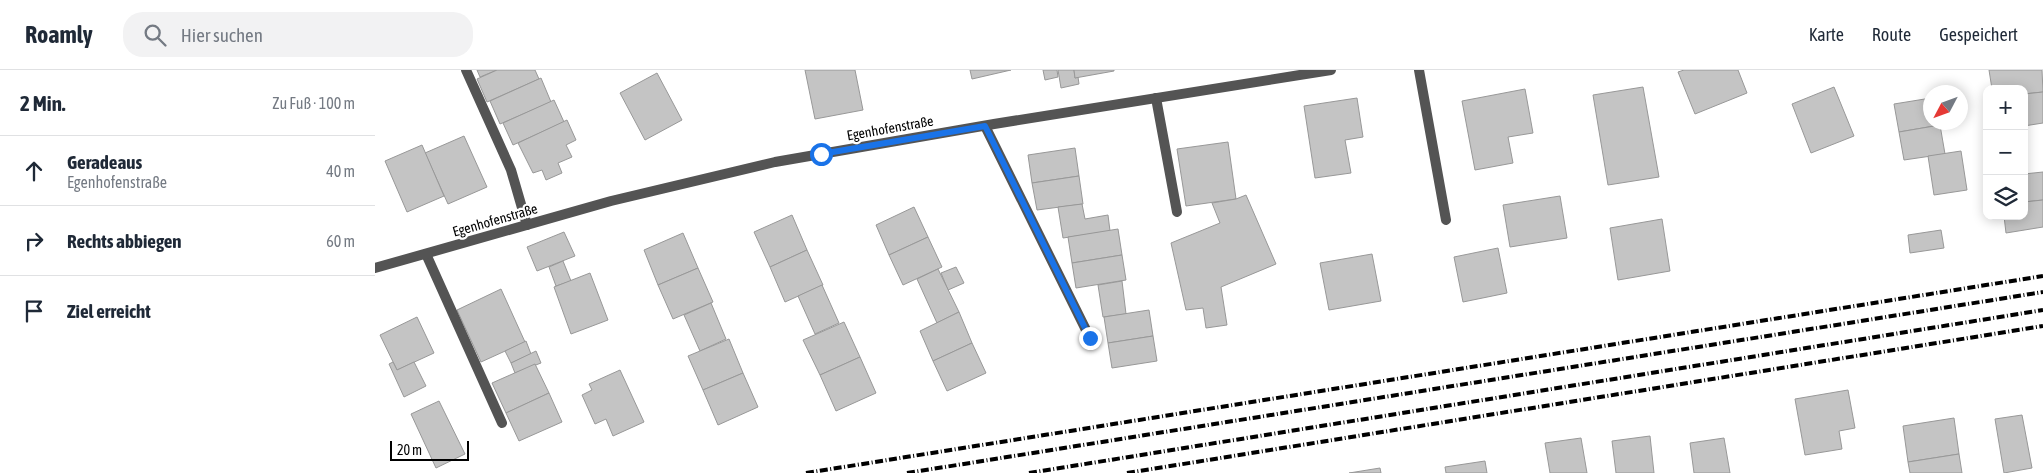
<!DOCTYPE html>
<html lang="de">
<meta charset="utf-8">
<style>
body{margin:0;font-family:"Asap Condensed",sans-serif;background:#f2f2f3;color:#1f2937}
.controls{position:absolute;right:15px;top:15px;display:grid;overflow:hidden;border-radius:10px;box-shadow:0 2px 12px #0003}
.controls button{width:45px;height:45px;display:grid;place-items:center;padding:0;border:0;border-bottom:1px solid #e0e1e3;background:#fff;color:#1f2937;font:25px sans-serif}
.compass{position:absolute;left:1548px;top:15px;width:45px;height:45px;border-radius:50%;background:#fff;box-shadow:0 2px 12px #0003;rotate:229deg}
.scale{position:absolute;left:15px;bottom:12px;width:79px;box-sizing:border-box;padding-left:5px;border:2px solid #000;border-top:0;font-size:14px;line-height:18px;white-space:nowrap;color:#000;-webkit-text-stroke:4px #fff;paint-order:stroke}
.stop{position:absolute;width:15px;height:15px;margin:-11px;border:4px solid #1a73e8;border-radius:50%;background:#fff}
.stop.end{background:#1a73e8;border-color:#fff;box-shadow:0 1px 5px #0008}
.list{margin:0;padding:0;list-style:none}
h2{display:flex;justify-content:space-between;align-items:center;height:65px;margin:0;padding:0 20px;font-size:21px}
h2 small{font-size:16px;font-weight:400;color:#747a83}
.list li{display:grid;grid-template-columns:32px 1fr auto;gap:15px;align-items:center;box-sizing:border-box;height:70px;padding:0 20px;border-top:1px solid #e0e1e3}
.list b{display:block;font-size:19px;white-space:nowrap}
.list p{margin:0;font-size:16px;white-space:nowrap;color:#747a83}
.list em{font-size:16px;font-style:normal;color:#747a83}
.icon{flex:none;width:28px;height:28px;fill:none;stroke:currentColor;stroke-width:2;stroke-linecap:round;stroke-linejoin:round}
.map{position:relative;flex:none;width:1668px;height:403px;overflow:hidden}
header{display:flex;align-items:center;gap:30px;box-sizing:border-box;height:70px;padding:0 25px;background:#fff;border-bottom:1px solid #e0e1e3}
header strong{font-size:24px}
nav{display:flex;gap:28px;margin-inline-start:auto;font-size:18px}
.search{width:350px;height:45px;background:#f2f2f3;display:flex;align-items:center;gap:12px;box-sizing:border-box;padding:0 18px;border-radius:20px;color:#747a83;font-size:19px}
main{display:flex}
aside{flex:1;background:#fff}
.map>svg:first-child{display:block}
.building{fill:#c4c4c4;stroke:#989898}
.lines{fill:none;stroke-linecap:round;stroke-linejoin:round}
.lane{stroke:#545454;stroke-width:10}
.street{stroke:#545454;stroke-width:10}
.rail{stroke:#000;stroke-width:4;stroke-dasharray:8 2.5 1 2.5;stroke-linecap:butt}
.route{stroke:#1a73e8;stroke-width:6}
.labels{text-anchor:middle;stroke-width:4.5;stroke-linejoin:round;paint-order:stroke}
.street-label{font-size:14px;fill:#000;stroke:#fff}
</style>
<header>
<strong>Roamly</strong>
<div class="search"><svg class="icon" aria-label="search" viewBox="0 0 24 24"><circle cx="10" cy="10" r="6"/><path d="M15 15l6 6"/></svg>Hier suchen</div>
<nav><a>Karte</a><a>Route</a><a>Gespeichert</a></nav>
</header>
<main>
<aside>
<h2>2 Min.<small>Zu Fuß · 100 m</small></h2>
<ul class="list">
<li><svg class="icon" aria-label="ahead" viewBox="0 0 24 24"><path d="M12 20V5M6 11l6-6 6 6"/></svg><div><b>Geradeaus</b><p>Egenhofenstraße</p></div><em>40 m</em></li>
<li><svg class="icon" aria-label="right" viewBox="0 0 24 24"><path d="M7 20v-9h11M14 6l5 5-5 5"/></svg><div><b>Rechts abbiegen</b></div><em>60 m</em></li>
<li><svg class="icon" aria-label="arrive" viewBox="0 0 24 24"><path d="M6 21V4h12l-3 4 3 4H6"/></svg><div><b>Ziel erreicht</b></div></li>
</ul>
</aside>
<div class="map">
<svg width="1668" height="403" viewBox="0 0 1668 403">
<rect width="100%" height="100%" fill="#fff"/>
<g class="building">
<polygon points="102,0 122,0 105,7"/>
<polygon points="122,0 160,0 164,9 112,32 102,9"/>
<polygon points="430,0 480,0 488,40 440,49"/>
<polygon points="595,0 636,0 597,9"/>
<polygon points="668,0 682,0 683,7 670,10"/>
<polygon points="683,0 699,0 700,8 703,7 704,14 686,18"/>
<polygon points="699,0 739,0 739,1 700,8"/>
<polygon points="1309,0 1363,0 1372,23 1320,44 1303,2"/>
<polygon points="1614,0 1667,0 1668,22 1649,24 1649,19 1617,19"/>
<polygon points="282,3 307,50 270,70 245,23"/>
<polygon points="166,8 176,32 125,54 115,31"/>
<polygon points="1268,17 1284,107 1233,115 1218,25"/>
<polygon points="1459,17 1479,66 1436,83 1417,34"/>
<polygon points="1150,19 1158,63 1133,67 1138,93 1100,100 1087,31"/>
<polygon points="1668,22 1668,53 1649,56 1649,24"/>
<polygon points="982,28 988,67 970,70 976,103 940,108 929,36"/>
<polygon points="1556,28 1556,52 1564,52 1565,55 1524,62 1519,34"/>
<polygon points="179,30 189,52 138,75 128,53"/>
<polygon points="192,50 201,70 191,75 197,87 183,93 187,103 171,110 167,100 158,103 143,73"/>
<polygon points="1565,55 1570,84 1529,90 1524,62"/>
<polygon points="89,66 112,117 73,134 50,83"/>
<polygon points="853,72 861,129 811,136 802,79"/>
<polygon points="47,75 69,126 32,142 10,91"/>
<polygon points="700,78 704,106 657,113 653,85"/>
<polygon points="1586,81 1592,120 1559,125 1553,86"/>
<polygon points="1668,102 1668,130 1649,132 1649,104"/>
<polygon points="704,106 708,134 662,140 657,113"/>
<polygon points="871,125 901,194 846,217 852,255 831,258 828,238 811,240 796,173 845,153 837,133 861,129"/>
<polygon points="1185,126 1192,168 1135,177 1128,135"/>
<polygon points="1668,130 1668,157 1631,163 1629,146 1649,146 1649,132"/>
<polygon points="707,134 710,149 733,145 735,161 688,168 683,137"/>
<polygon points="539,137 553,167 514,185 501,155"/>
<polygon points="417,145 432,180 395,197 379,162"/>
<polygon points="1287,149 1295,201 1243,210 1235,158"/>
<polygon points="743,159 747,185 697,193 693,167"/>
<polygon points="1566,160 1569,178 1535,183 1533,165"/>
<polygon points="189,162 200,186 162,201 152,177"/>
<polygon points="308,163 323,198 283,215 269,180"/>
<polygon points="553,167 567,197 528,215 514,185"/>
<polygon points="1123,178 1132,223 1088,232 1079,187"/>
<polygon points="432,180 448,215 410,232 395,197"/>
<polygon points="997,184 1006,231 954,240 945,193"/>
<polygon points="747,185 751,210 701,218 697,193"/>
<polygon points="188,191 196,211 181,216 174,197"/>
<polygon points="581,197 589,213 573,220 566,203"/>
<polygon points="323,198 338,232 298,249 283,215"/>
<polygon points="563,199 584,242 562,253 542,209"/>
<polygon points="215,203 233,250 196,264 179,217"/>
<polygon points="747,211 751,244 728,247 723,215"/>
<polygon points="447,215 464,253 440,264 423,226"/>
<polygon points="126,219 150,272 106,292 82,240"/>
<polygon points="336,233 351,269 325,281 309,245"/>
<polygon points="774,240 778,266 733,273 729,247"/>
<polygon points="584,242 597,273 558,291 545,261"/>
<polygon points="42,247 59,283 22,300 5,265"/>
<polygon points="469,252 485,287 445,305 428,270"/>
<polygon points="778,266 782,291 737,298 733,273"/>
<polygon points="354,269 368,303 328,320 313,286"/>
<polygon points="151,271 156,284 136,293 130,281"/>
<polygon points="597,273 611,303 572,321 558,291"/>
<polygon points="161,281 166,293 140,303 136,293"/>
<polygon points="485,287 501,323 461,341 445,305"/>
<polygon points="18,292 22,300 39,292 51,316 29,327 14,294"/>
<polygon points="160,294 174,323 131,343 117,313"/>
<polygon points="245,300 269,352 238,366 231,349 220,354 207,325 217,320 214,314"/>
<polygon points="368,303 383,337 343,355 328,320"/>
<polygon points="1473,320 1480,358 1464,361 1467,379 1430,385 1420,329"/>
<polygon points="174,323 187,352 144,371 131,343"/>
<polygon points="64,331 90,384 61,398 36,344"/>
<polygon points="1647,345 1657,398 1629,403 1620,349"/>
<polygon points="1579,348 1584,384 1533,392 1528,356"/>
<polygon points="1275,366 1279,403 1241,403 1237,371"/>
<polygon points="1206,368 1212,403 1175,403 1170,373"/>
<polygon points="1349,368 1355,403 1319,403 1315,373"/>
<polygon points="1584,384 1587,403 1535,403 1533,392"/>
<polygon points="1110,391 1112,403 1071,403 1070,397"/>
<polygon points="1005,398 1006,403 974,403"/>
</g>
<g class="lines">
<g class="lane">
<polyline points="91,0 136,100 152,155"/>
<polyline points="1044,0 1071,150"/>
<polyline points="781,28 802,142"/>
<polyline points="610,56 715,268"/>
<polyline points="51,184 127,353"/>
</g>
<polyline class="street" points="0,198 236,131 400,92 619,54 956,0"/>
<g class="rail">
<polyline points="431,403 1668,206"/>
<polyline points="532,403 1668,222"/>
<polyline points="654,403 1668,240"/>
<polyline points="752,403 1668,256"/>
</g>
</g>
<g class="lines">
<polyline class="route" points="446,84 610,56 715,268"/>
</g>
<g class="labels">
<g class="street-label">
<text transform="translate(515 58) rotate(-10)" y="5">Egenhofenstraße</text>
<text transform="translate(120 150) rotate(-16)" y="5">Egenhofenstraße</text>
</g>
</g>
</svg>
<div class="controls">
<button>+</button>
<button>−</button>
<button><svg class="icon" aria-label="layers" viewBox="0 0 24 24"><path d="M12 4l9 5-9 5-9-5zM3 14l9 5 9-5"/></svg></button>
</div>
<svg class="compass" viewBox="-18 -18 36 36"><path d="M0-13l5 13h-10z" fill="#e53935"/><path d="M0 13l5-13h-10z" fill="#747a83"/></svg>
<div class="scale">20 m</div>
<div class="stop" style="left:446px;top:84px"></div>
<div class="stop end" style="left:715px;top:268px"></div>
</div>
</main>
